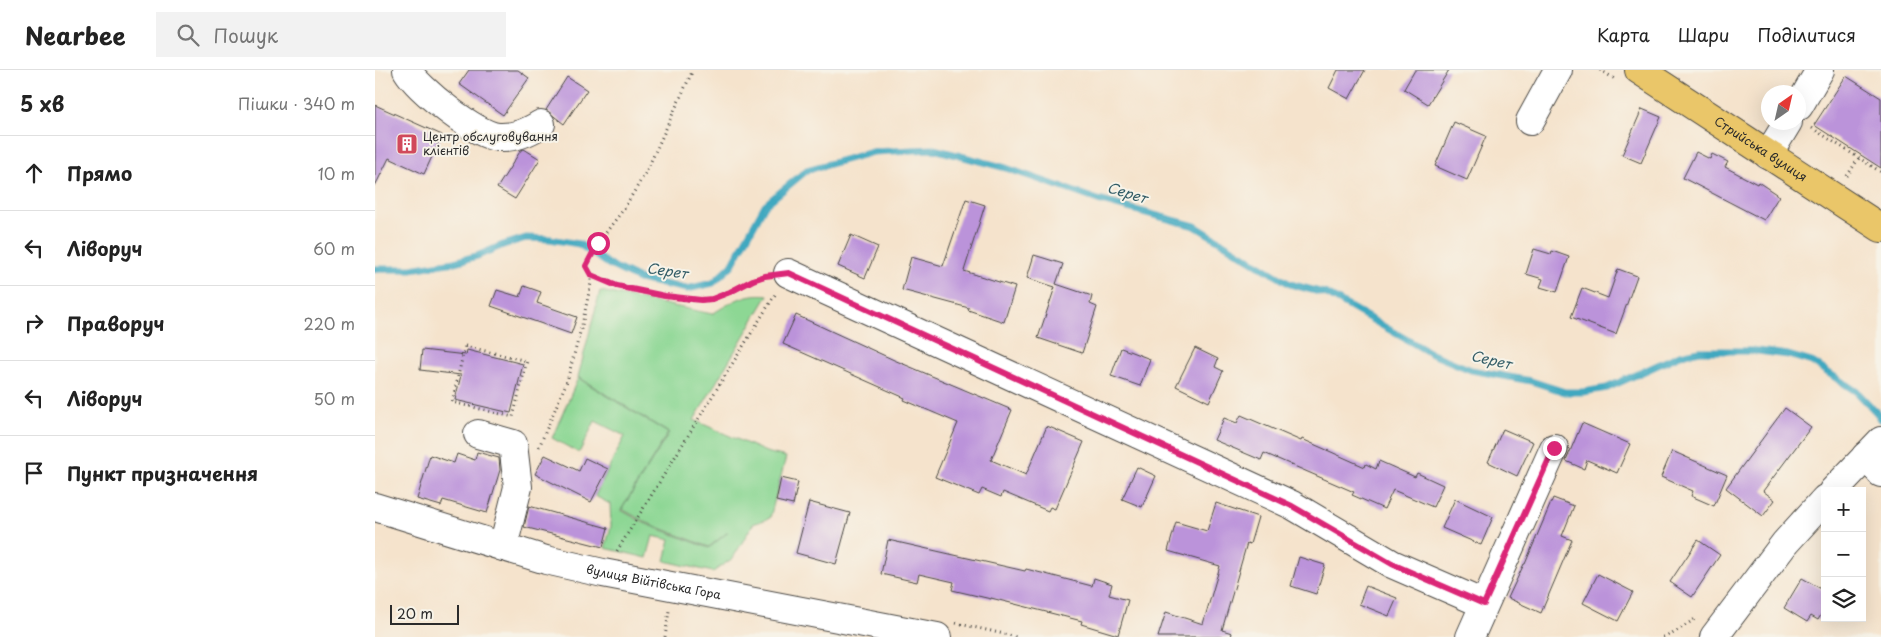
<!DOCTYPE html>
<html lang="uk">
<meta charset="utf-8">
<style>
body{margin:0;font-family:"Playpen Sans",sans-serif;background:#f2f2f2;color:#222}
.controls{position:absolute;right:15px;bottom:15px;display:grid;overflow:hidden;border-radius:0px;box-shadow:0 5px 20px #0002}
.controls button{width:45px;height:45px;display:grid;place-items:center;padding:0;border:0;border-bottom:1px solid #e0e0e0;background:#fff;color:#222;font:25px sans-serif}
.compass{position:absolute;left:1386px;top:15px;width:45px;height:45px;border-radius:50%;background:#fff;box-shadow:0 5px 20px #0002;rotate:34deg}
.scale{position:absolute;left:15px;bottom:12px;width:69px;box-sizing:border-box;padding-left:5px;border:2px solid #2b2b2b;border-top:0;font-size:14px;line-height:18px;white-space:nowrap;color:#2b2b2b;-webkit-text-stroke:4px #f7f3e8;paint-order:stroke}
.stop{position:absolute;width:15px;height:15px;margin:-11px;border:4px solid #db2777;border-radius:50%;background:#fff}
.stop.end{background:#db2777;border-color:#fff;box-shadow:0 1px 5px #0008}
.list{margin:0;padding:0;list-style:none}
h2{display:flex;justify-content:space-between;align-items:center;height:65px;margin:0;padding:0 20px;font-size:21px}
h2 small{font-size:16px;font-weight:400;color:#767676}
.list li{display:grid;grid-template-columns:32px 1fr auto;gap:15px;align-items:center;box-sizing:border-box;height:75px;padding:0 20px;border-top:1px solid #e0e0e0}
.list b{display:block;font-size:19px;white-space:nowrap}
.list em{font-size:16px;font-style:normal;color:#767676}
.icon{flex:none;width:28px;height:28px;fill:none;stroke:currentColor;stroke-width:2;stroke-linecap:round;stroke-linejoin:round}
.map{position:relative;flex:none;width:1506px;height:567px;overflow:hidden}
header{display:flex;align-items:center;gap:30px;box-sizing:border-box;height:70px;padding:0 25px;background:#fff;border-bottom:1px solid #e0e0e0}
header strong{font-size:24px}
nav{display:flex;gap:28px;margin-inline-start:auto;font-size:18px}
.search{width:350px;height:45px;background:#f2f2f2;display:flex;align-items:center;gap:12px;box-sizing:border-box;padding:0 18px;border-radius:0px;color:#767676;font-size:19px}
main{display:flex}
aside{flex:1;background:#fff}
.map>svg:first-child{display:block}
.green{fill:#8dd794;stroke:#5c8160}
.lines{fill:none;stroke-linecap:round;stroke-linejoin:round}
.stream{stroke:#40a8c0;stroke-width:7}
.building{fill:#bb93da}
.minor-casing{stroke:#494743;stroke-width:30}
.major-casing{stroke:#494743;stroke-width:30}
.path{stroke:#494743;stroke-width:3;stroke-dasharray:1 4;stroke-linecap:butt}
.minor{stroke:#fff;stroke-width:28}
.major{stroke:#eac669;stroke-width:28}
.route{stroke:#db2777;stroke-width:6}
.labels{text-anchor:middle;stroke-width:4;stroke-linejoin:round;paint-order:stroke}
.poi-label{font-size:12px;fill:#2b2b2b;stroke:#f7f3e8;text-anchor:start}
.street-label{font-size:12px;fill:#2b2b2b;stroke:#f7f3e8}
.water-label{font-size:14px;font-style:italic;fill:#335d67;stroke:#f7f3e8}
</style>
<header>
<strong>Nearbee</strong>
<div class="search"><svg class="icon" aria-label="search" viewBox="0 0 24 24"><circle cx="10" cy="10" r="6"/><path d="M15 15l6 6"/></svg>Пошук</div>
<nav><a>Карта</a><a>Шари</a><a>Поділитися</a></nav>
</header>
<main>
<aside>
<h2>5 хв<small>Пішки · 340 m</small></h2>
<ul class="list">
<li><svg class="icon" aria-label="ahead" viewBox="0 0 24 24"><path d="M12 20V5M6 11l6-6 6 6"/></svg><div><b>Прямо</b></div><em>10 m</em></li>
<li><svg class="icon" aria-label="left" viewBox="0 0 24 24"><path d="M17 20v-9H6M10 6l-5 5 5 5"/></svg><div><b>Ліворуч</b></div><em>60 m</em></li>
<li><svg class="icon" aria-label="right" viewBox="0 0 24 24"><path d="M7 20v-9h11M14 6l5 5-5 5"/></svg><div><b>Праворуч</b></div><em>220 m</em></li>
<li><svg class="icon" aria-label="left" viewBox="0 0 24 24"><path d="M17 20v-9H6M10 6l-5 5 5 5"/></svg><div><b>Ліворуч</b></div><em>50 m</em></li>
<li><svg class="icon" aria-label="arrive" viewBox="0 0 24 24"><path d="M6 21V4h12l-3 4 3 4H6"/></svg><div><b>Пункт призначення</b></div></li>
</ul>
</aside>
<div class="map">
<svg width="1506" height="567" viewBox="0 0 1506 567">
<rect width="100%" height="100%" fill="#f7f3e8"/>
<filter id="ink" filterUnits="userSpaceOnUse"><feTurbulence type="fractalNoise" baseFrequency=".02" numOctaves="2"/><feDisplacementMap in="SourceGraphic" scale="10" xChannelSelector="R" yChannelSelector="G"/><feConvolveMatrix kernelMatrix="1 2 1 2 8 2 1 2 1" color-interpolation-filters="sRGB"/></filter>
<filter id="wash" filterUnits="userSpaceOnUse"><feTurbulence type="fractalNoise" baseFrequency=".0096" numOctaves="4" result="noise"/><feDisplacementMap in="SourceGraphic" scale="20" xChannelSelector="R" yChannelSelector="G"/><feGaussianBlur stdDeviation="1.12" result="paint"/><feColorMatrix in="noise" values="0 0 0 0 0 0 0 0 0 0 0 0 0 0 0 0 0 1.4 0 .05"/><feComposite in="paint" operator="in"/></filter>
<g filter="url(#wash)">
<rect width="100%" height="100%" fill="#f5e3cc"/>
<path class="green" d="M225,221L337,244C357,232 370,222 393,225L319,350L391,382L411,387L395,448L378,454L358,488L338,502L290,491L295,470L278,466L272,488L230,478L236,456L235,434L220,426L250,366L220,351L204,383L177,368L203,308L293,363L246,440L269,453L334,478L353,462L334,477L270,452L247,439L294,363L203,307Z"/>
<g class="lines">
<polyline class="stream" points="0,199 36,199 79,192 102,186 128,175 151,168 175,169 204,174 235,195 264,209 312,219 338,213 357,195 390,135 432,100 498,82 559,79 631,98 723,130 820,156 915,214 952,224 1057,284 1096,300 1156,311 1190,322 1208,322 1232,318 1305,285 1325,281 1383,281 1413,285 1437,292 1482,322 1502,343 1506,349"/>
</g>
<g id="blocks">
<g class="building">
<polygon points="94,0 143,0 154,8 128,45 84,14"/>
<polygon points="963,0 990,0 974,29 954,18"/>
<polygon points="1040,0 1074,0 1053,34 1029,19"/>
<polygon points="1471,6 1506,28 1506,98 1439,55"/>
<polygon points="192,7 212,20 189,54 171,40"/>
<polygon points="0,35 67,65 49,104 14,88 0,116"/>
<polygon points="1267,39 1286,47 1266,93 1247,85"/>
<polygon points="1079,52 1111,66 1092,110 1060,96"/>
<polygon points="149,79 165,89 140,129 122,118 146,80"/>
<polygon points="1321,82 1335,89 1337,84 1353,92 1350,97 1382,114 1383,112 1404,126 1389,150 1308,108"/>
<polygon points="591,129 610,135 589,201 640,217 629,252 593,240 594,238 527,220 536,187 568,196"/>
<polygon points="476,165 503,177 490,208 463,196"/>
<polygon points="1159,179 1176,184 1177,181 1194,187 1182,222 1165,217 1168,209 1151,204"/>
<polygon points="659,185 688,194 681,214 717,226 715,234 722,237 707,283 663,268 680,217 652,208"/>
<polygon points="1243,199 1262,206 1241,264 1196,247 1207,218 1233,228"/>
<polygon points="149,216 166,222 162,233 202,247 196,264 116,236 122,220 145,227"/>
<polygon points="421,245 519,290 637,340 616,390 651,405 672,356 709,372 680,439 675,437 673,441 628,422 626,427 607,419 604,425 560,407 583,353 529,330 530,328 408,274"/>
<polygon points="746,278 775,289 765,316 736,306"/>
<polygon points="820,278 843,289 840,297 848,301 834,332 801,316"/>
<polygon points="47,280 91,285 92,280 148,294 136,343 80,330 86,305 45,300"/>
<polygon points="1410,338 1436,357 1388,421 1400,430 1388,446 1351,418"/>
<polygon points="866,345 926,371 927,369 990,397 991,394 1001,399 1004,391 1040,407 1042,403 1068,415 1058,437 1018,420 1009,439 977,425 979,422 889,383 886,390 839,370 849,348 862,353"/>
<polygon points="1207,353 1255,374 1242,403 1212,390 1209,399 1191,391"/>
<polygon points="1128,359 1158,372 1142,406 1113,392"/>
<polygon points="1297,381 1352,405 1339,436 1316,426 1318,421 1286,407"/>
<polygon points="102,382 124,388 125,400 112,443 68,430 66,436 42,429 55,385 79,393 82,384 100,390"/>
<polygon points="170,385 204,401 210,388 233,399 216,432 160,404"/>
<polygon points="762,397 781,406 767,437 747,429"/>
<polygon points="406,408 423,412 418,435 401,431"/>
<polygon points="1178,428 1199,436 1187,466 1197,470 1166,543 1133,528 1149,494 1150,494"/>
<polygon points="1080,429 1118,447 1106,475 1067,458"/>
<polygon points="434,432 475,443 461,494 421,483"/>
<polygon points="841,433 883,447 875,474 872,473 847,560 857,563 856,567 783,567 791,542 828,554 845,496 793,481 801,452 832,461"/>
<polygon points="154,436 233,458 228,477 149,457"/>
<polygon points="513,470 650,501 651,499 717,516 719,508 737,514 734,525 753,530 743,565 706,554 707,551 616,528 616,529 577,520 579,512 544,504 542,512 506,504"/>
<polygon points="1323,470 1345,485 1317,527 1295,512"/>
<polygon points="924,487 950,495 941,524 916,516"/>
<polygon points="1223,504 1258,522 1243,551 1208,533"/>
<polygon points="1427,508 1450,521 1450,538 1443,550 1436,546 1432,552 1409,538"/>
<polygon points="991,516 1022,528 1014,546 984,534"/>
</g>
</g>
</g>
<g filter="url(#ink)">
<use href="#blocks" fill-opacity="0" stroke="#494743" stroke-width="1"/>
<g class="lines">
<g class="minor-casing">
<g id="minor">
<path d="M32,0C44,20 101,65 123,67C140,68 153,62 166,54"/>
<polyline points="1424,36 1445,0"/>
<polyline points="1155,51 1183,0"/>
<polyline points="1393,85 1413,52"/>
<polyline points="413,203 917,435 1017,494 1109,534"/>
<polyline points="103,364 138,374 143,417 128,477"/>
<polyline points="1491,386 1506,403"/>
<polyline points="1458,421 1506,371"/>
<path id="s1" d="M0,437L171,490L228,503L562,567"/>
<polyline points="1095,567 1179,378"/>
<polyline points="1339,567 1410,473 1450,429"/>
</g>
</g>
<g class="major-casing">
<g id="major">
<path id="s2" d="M1264,0L1506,158"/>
</g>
</g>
<g class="path">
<polyline points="1225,0 1240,9"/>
<polyline points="1437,58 1506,102"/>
<polyline points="1472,106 1484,88"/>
<path d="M216,205C225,208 233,212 241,215C261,222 317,234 337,229C355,224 371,212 390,206"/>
<polygon points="90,276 152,291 138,347 77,332"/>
<polyline points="164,377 192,311 207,255 216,213 216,205 211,196 223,173 248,140 271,102 318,0"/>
<polyline points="242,481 401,223"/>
<polyline points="581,553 642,567"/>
<polyline points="290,567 294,541"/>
<polyline points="1288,567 1297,564 1320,549"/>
</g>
<use href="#minor" class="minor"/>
<use href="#major" class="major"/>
</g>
</g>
<g class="lines" filter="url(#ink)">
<polyline class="route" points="223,173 211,196 216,205 242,216 290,226 326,230 337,229 355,222 378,210 390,206 414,203 917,436 1017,494 1109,534 1179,378"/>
</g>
<defs>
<g id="building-square" transform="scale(1.125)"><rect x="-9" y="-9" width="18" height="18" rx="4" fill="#d1495b" stroke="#f7f3e8"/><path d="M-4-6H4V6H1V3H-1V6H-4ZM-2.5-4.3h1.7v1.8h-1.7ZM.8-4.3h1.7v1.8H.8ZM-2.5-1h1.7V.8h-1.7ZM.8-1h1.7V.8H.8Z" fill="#fff"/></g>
</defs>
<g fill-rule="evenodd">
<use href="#building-square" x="32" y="74"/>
</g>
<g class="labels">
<g class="poi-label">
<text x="48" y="71">Центр обслуговування<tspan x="48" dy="14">клієнтів</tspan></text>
</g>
<g class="street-label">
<text dy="4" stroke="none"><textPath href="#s2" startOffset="145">Стрийська вулиця</textPath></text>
<text dy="4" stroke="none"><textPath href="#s1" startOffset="289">вулиця Війтівська Гора</textPath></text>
</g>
<g class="water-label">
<text transform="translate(752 123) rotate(17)" y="5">Серет</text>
<text transform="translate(292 201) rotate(9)" y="5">Серет</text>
<text transform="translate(1116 290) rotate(13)" y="5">Серет</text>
</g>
</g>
</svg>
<div class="controls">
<button>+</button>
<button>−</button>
<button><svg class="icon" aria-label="layers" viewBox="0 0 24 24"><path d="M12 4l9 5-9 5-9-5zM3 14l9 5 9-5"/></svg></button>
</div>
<svg class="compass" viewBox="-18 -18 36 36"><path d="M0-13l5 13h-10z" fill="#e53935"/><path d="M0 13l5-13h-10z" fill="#767676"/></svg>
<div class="scale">20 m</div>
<div class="stop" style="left:223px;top:173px"></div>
<div class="stop end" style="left:1179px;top:378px"></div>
</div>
</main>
